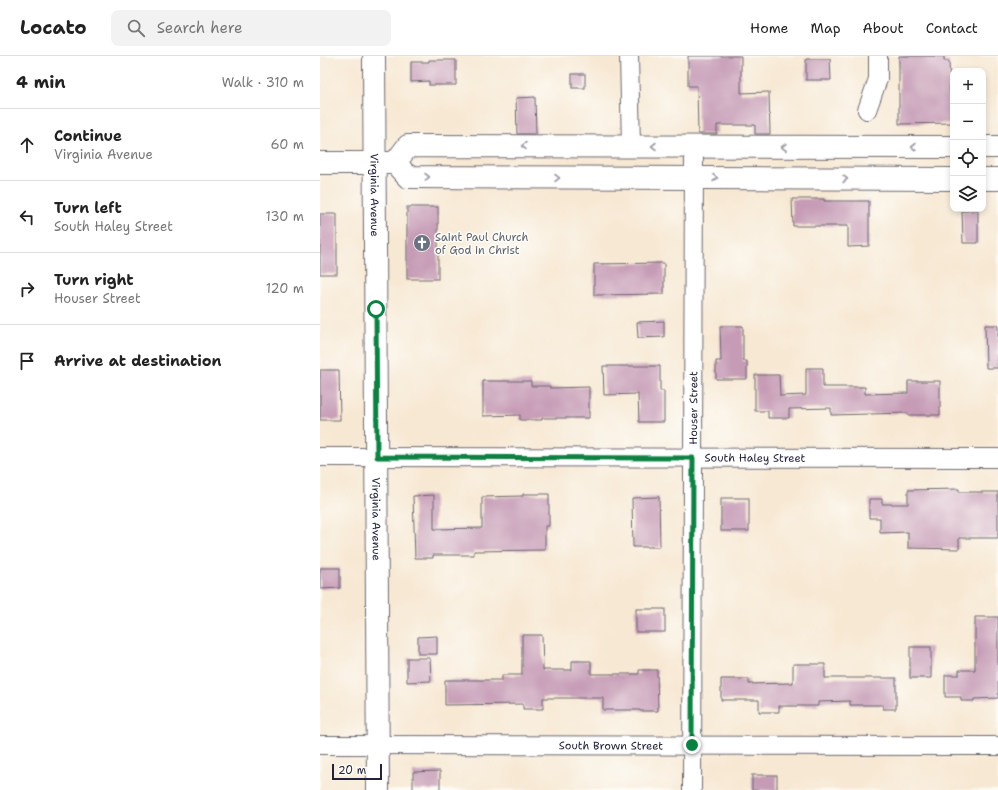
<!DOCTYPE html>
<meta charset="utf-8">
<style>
body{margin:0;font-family:"Shantell Sans",sans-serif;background:#f2f2f2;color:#222}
.controls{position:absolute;right:12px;top:12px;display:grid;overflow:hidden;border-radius:8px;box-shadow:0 2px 6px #0003}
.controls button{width:36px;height:36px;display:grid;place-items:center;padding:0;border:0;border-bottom:1px solid #e0e0e0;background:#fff;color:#222;font:20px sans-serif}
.scale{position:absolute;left:12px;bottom:10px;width:50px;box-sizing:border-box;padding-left:4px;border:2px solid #22223b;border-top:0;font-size:11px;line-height:14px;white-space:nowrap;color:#22223b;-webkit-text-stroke:3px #fdfcf7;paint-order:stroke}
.stop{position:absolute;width:12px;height:12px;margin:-9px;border:3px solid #0b8043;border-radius:50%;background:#fff}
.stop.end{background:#0b8043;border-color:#fff;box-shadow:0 1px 4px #0008}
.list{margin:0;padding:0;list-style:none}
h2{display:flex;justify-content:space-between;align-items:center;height:52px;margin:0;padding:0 16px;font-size:17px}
h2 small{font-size:13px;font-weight:400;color:#767676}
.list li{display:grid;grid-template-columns:26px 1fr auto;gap:12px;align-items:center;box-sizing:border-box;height:72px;padding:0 16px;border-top:1px solid #e0e0e0}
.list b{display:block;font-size:15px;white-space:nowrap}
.list p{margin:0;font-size:13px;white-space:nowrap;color:#767676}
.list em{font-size:13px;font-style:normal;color:#767676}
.icon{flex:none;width:22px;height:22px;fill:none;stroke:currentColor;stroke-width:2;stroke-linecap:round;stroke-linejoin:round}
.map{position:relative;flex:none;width:678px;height:734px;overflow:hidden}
header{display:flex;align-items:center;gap:24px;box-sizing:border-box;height:56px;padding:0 20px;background:#fff;border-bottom:1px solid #e0e0e0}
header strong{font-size:19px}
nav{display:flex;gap:22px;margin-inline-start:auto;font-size:14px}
.search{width:280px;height:36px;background:#f2f2f2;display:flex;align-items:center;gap:10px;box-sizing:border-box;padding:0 14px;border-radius:8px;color:#767676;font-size:15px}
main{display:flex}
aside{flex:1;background:#fff}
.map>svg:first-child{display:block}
.building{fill:#c69bb6}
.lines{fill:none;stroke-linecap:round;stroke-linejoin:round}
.street-casing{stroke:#6d6770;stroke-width:20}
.secondary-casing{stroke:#6d6770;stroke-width:24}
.street{stroke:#fff;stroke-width:18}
.secondary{stroke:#fff;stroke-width:22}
.oneway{stroke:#9c9ca7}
.route{stroke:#0b8043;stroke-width:5}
.labels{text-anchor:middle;stroke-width:3;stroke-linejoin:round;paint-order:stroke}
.street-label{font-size:11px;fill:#22223b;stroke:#fdfcf7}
.worship-label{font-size:11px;fill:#5b616d;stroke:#fdfcf7;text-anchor:start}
</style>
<header>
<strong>Locato</strong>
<div class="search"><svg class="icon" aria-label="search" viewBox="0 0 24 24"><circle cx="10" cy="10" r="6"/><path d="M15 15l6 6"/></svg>Search here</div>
<nav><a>Home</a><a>Map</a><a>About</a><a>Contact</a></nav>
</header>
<main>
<aside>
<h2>4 min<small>Walk · 310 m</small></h2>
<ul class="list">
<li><svg class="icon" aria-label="ahead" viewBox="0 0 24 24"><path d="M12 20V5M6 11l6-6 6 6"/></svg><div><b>Continue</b><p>Virginia Avenue</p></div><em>60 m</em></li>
<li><svg class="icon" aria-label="left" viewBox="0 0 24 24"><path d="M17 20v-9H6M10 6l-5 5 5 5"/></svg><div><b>Turn left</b><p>South Haley Street</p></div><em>130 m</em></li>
<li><svg class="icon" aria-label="right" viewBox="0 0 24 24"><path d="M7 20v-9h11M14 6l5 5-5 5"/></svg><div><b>Turn right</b><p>Houser Street</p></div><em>120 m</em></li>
<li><svg class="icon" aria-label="arrive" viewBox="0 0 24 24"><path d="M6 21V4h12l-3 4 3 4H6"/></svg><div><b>Arrive at destination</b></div></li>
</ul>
</aside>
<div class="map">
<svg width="678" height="734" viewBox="0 0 678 734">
<rect width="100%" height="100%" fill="#fdfcf7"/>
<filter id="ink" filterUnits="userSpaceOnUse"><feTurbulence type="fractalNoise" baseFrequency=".025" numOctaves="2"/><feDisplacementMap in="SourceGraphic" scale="8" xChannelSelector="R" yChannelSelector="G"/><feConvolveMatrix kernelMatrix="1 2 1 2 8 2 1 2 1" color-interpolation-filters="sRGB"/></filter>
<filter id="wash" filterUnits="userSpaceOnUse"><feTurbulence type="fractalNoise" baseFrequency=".012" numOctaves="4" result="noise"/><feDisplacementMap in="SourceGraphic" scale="16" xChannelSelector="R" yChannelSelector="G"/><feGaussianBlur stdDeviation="0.9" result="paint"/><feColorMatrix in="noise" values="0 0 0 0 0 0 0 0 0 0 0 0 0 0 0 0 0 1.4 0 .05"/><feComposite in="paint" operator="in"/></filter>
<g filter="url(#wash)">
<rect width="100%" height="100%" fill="#f7e8d3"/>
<g id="blocks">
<g class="building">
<polygon points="368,0 421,0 421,37 449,36 450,78 435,78 435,69 397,69 397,78 378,78 377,30 368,30"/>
<polygon points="579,0 624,0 624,5 629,5 630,36 633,36 633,67 579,68"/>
<polygon points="486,3 510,3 511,24 486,24"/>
<polygon points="109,4 136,4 136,29 109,29 109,25 91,26 91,6 109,6"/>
<rect x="252" y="18" width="13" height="14"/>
<polygon points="215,41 216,78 197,78 196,42"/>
<polygon points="472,143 504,143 504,145 549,145 549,190 528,191 528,170 473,170"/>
<rect x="87" y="151" width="31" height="72"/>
<polygon points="642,155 658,155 658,187 643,187"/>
<rect x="0" y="158" width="17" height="60"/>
<polygon points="344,207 344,238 274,239 274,208"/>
<polygon points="344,265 344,281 318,282 317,266"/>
<polygon points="665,269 678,269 678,312 666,312"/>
<polygon points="400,270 423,270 423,305 427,305 427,323 396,323 396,305 401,305"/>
<polygon points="283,310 340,310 340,335 344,335 344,366 319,366 318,338 284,339"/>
<polygon points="486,312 503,312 503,331 545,331 545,338 588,337 588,325 620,325 620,359 588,359 588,357 511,359 511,352 469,353 469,362 448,362 448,355 435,355 435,319 459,319 460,340 486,339"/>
<polygon points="0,314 19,314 20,364 0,364"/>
<polygon points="163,325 211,325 211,330 230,330 230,332 269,331 269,362 222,362 222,364 200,364 200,359 163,360"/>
<polygon points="639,433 639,436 678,436 678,482 639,482 639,493 588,492 588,476 560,477 560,462 549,462 549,443 562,443 562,448 588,448 588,434"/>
<polygon points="203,438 229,438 229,470 225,470 225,494 154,495 154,499 113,499 113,502 95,502 93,440 114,439 114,473 162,472 162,441 203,440"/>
<polygon points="339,441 340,491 313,491 312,442"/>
<rect x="401" y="442" width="28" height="33"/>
<polygon points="0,512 20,512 20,532 0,533"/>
<rect x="316" y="553" width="29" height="23"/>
<polygon points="655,561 678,561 678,642 654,643 654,645 641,645 641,641 625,641 625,619 639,619 639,614 655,614"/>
<polygon points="202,579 222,579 223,614 252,614 252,605 271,605 271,618 319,618 319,614 337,614 338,655 320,655 320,654 283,654 283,642 223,642 223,653 203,653 203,648 125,649 125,624 182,624 182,619 202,619"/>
<polygon points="117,580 117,598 98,598 98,581"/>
<rect x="590" y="591" width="21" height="31"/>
<polygon points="87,602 110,602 111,625 87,626"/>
<polygon points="473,608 505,608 505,622 576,622 576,653 563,653 563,649 530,649 530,645 498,646 498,650 459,650 459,656 439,656 439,644 401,644 401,623 429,623 429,628 473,627"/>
<polygon points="120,715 120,734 93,734 93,716"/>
<rect x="432" y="719" width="25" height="15"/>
</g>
</g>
</g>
<g filter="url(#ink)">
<use href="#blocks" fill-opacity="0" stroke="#6d6770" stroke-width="1"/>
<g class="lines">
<g class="street-casing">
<g id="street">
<polyline points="309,0 311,90"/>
<polyline points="547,54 558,23 558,0"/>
<path id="s1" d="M0,401L678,402"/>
<path id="s2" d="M0,689L678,690"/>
<path id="s3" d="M372,734L374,90"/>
</g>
</g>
<g class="secondary-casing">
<g id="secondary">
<path id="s4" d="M54,0L58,734"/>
<polyline points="663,91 678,91"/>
<polyline points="0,107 75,107 88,121 633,123"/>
<polyline points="75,107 88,90 633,91"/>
<polyline points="663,123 678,123"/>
</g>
</g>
<use href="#street" class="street"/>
<use href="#secondary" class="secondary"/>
</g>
<defs><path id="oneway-chevron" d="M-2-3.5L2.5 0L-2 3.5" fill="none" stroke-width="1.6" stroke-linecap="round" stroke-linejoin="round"/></defs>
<g class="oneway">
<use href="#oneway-chevron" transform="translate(204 90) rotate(-180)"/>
<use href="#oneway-chevron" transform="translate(334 90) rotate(180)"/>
<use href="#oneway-chevron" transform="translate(464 91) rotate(-180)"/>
<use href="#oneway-chevron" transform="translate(594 91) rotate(-180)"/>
<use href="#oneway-chevron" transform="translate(107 121)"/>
<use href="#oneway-chevron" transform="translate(237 122)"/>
<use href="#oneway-chevron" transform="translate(395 122)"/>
<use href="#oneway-chevron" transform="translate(525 123)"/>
</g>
</g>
<g class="lines" filter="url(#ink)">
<polyline class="route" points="56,253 57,401 373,402 372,689"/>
</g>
<defs>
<g id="church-disc" transform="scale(0.9)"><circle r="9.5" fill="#6b7280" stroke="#fdfcf7"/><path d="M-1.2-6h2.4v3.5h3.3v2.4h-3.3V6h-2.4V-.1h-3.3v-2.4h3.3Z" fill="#fff"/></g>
</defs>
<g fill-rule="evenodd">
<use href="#church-disc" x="102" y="187"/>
</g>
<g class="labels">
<g class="street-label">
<text dy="4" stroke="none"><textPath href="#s4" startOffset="139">Virginia Avenue</textPath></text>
<text dy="4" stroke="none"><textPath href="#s3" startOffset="382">Houser Street</textPath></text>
<text dy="4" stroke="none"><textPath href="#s1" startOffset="435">South Haley Street</textPath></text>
<text dy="4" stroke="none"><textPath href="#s4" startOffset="463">Virginia Avenue</textPath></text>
<text dy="4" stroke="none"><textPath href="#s2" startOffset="291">South Brown Street</textPath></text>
</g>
<g class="worship-label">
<text x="115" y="185">Saint Paul Church<tspan x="115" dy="13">of God in Christ</tspan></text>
</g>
</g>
</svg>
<div class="controls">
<button>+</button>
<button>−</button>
<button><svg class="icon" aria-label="locate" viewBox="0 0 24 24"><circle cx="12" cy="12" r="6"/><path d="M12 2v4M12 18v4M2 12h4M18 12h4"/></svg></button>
<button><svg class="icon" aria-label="layers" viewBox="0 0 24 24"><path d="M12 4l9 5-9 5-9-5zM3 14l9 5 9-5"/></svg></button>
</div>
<div class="scale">20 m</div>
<div class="stop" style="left:56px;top:253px"></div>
<div class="stop end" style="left:372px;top:689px"></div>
</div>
</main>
